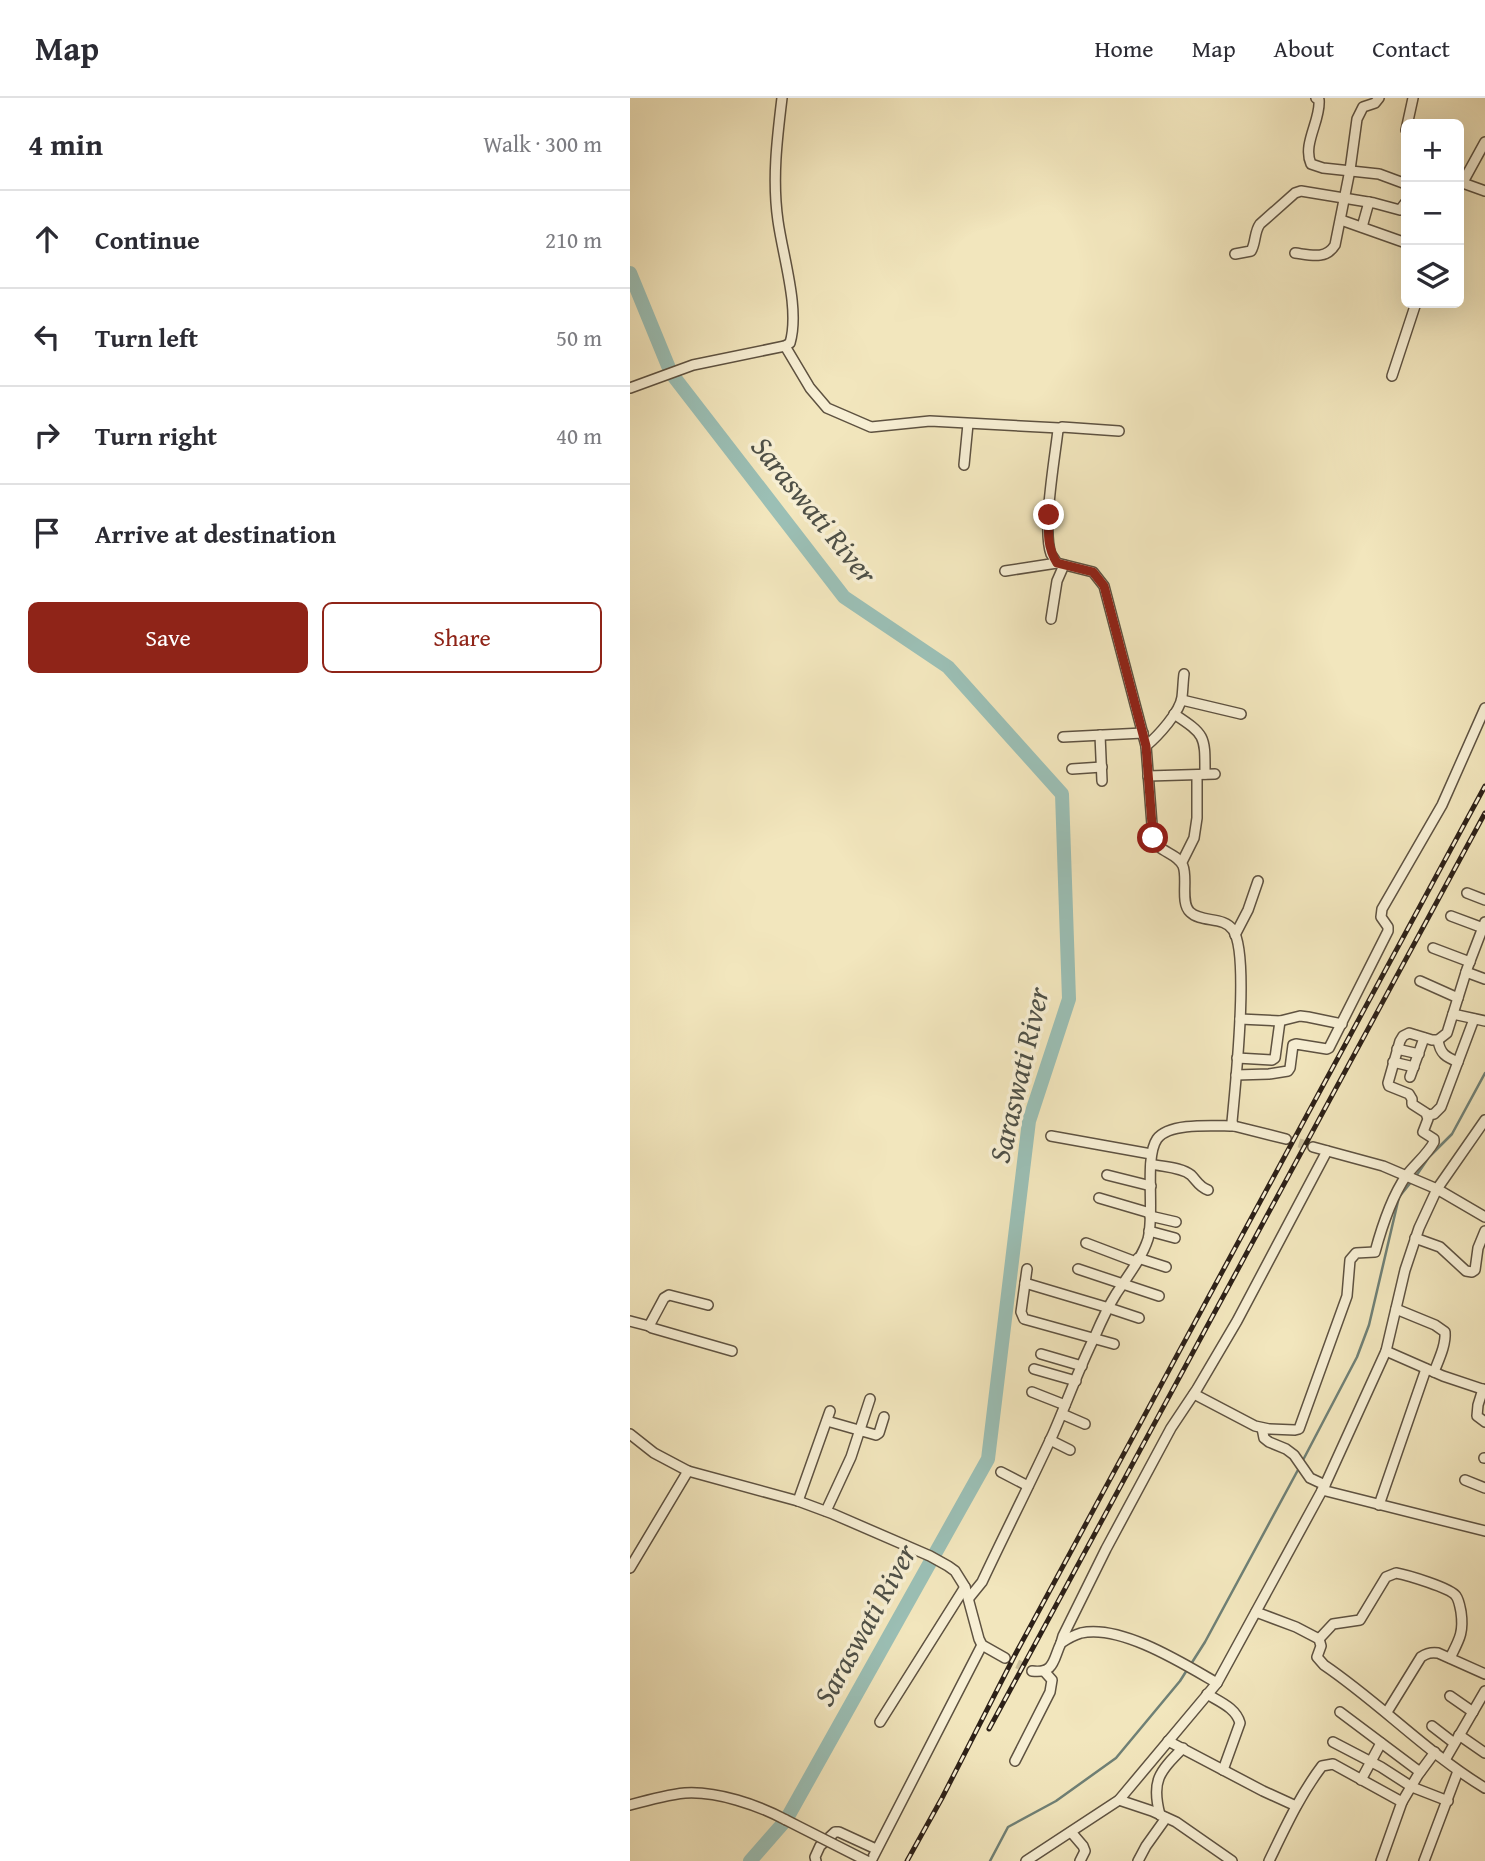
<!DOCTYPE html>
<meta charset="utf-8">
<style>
body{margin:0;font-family:"Gentium Book Plus",serif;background:#f2f2f3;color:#2b2b33}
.controls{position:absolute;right:21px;top:21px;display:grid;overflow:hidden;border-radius:10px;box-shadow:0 7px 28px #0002}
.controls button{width:63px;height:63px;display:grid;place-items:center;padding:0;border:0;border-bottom:2px solid #e1e1e2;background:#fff;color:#2b2b33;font:35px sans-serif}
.stop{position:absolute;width:21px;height:21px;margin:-16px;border:5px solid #8f2418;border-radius:50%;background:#fff}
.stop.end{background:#8f2418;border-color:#fff;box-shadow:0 2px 7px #0008}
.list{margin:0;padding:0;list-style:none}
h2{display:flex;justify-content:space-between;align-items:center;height:91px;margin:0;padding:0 28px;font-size:30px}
h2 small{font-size:23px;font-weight:400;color:#7c7c81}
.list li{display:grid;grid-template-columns:46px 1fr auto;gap:21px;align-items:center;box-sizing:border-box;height:98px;padding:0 28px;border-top:2px solid #e1e1e2}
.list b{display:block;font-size:26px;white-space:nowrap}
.list em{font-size:23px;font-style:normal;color:#7c7c81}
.actions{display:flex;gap:14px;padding:21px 28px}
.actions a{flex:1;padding:16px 0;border:2px solid #8f2418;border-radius:10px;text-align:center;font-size:24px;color:#8f2418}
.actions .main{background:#8f2418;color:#fff}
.icon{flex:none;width:38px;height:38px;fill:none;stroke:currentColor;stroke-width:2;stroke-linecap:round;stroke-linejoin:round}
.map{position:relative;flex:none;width:855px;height:1763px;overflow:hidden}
header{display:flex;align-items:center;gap:42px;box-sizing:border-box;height:98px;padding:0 35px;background:#fff;border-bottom:2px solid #e1e1e2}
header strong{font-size:33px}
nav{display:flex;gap:38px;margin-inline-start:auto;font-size:24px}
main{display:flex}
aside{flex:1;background:#fff}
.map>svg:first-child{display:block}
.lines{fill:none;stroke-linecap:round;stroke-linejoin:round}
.stream{stroke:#6f8076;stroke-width:2.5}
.river{stroke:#9bbfb5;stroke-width:14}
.minor-tunnel{stroke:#cbbf9c;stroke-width:9;stroke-dasharray:9 4.5;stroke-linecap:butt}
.minor-casing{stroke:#5e5241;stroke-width:12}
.minor{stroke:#f7efd4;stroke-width:9}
.rail-casing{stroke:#2d2118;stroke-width:5}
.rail{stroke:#f7efd4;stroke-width:2.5;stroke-dasharray:8;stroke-linecap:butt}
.minor-bridge-casing{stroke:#5e5241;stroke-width:12;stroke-linecap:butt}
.minor-bridge{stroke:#f7efd4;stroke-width:9}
.route{stroke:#8f2418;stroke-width:9}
.labels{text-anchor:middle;stroke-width:7;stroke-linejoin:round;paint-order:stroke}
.water-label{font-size:30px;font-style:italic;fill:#4e5047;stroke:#f7efd4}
</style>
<header>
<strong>Map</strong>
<nav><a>Home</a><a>Map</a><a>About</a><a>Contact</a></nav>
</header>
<main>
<aside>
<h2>4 min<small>Walk · 300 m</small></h2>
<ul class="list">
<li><svg class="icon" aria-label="ahead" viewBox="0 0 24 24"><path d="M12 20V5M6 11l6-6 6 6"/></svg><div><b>Continue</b></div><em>210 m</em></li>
<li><svg class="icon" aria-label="left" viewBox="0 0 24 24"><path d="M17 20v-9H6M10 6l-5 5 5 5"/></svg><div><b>Turn left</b></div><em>50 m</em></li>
<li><svg class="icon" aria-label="right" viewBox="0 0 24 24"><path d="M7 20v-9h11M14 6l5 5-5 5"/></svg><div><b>Turn right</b></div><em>40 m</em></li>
<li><svg class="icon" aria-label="arrive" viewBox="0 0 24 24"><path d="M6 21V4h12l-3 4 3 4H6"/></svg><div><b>Arrive at destination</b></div></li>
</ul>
<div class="actions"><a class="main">Save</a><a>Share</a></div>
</aside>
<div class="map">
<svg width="855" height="1763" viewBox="0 0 855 1763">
<rect width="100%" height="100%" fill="#f2e6bd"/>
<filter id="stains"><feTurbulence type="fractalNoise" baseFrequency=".00286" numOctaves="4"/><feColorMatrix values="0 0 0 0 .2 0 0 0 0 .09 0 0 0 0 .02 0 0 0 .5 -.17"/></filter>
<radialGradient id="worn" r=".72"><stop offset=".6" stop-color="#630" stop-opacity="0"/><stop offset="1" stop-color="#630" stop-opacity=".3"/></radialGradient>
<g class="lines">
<g class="stream">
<polyline points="786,1078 799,1059 822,1036 855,975"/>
<polyline points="672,1364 727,1259 739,1227 769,1099 782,1083"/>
<polyline points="561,1566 575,1544 669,1370"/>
<polyline points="360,1763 378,1729 426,1703 486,1660 550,1583 557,1572"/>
</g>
<polyline class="river" points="0,175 41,275 214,499 318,569 432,696 439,901 399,1023 358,1361 156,1722 120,1763"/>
<g class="minor-tunnel">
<polyline points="656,1041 683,1049"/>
<polyline points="375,1560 402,1573"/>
</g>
<g class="minor-casing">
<g id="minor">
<path d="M686,0L689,2C691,22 672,46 681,66L693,70L749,76L776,86"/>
<polyline points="776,32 783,0"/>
<polyline points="830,84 855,93"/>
<polyline points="833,84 855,44"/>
<polyline points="711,122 776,145"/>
<polyline points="732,129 739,104"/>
<path d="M665,155C680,157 696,162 705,147L720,72L727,21L733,9L745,5L749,0"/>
<path d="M605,156L621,153C626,145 624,134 630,126L665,95L671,93L744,105L770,112L776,104"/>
<polyline points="155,248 180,290 197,310 241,329 300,323 429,330"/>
<polyline points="762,278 786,205"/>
<path d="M0,290L63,267L155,248L160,245C170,211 153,159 148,123C142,82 147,41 152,0"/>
<path d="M489,333L432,329L428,332C425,359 412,432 421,456C423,459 425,462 427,465L463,474L474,488L516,648L523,740C528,755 547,754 553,768C558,780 550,805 560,814C571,825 594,818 603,832C620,856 605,990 602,1024L604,1028L656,1041"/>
<polyline points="334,367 338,326"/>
<polyline points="375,473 427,465"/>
<polyline points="421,521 427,483 434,467"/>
<polyline points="552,602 611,616"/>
<path d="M544,616C576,637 575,638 575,676"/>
<polyline points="470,637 472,683"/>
<polyline points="433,639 513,635"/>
<path d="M516,648C528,638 550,614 552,599C553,591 553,583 554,576"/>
<polyline points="442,671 472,669"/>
<polyline points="518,678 585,676"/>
<polyline points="552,764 564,740 567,720 567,677"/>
<polyline points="837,795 855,802"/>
<polyline points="821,818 853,830"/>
<polyline points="605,837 618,812 628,783"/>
<polyline points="803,850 840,864"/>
<polyline points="836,874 855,881"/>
<polyline points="790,883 828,900"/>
<polyline points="823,916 855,923"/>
<polyline points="610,921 650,923 670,918 678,919 712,926"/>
<path d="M808,942C810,956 816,959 828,964"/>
<polyline points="767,951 789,956"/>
<polyline points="607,960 642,962 645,960 650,923"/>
<polyline points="763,964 784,969"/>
<polyline points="606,977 639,976 658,973 660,970 663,947 666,946 697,951 699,950 758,833 758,829 751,819 752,811 812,707 855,610"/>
<polyline points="780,979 794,940"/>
<polyline points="798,1017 804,1016 811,1009 844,921"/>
<polyline points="421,1038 521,1056"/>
<polyline points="683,1049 753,1068 807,1091 855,1119"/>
<path d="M521,1066C533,1069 551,1069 561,1077C567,1083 569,1089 578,1092"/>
<polyline points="477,1077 521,1088"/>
<polyline points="469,1100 520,1115"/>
<polyline points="520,1118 546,1124"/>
<polyline points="519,1133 545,1140"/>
<polyline points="785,1140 810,1149 836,1173 842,1174 845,1172 848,1150 855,1133"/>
<polyline points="456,1145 506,1164"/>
<polyline points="508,1160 536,1169"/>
<polyline points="397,1171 391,1214 394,1221 484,1246"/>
<polyline points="448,1171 529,1198"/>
<polyline points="395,1185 479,1210 509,1220"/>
<path d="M766,1211L805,1227L815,1234C816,1247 809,1261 804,1274"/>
<polyline points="0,1223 19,1228 34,1200 39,1197 78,1207"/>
<polyline points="19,1228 22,1230 102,1253"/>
<polyline points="756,1253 813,1278 855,1292"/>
<polyline points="411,1256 452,1268"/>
<polyline points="404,1271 446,1283"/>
<polyline points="853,1291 848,1307 847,1318 855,1324"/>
<polyline points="402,1294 435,1307"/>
<path d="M564,1296L625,1328L639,1331L665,1332L669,1331L717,1198L720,1162L726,1155L745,1154C752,1128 761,1100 776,1078C785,1066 797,1057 804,1044V1041L793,1034L798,1021L796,1015L782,1006V1001L779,996L759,988L758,985L770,943L773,938L779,935L802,942H808L817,935L837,871L855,824"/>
<polyline points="432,1316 455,1326"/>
<polyline points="197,1323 246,1337 249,1335 254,1319"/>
<polyline points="632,1330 634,1340 639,1344 656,1351 664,1357 680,1380 695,1387"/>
<polyline points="0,1336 24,1355 58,1373 168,1403 203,1416 300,1458 318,1468 325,1473 335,1489 349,1541 352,1547 375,1560"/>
<polyline points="420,1342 440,1352"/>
<polyline points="854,1360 855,1360"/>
<polyline points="371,1374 398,1388"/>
<polyline points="835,1382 855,1390"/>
<polyline points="692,1392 855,1433"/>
<polyline points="168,1403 200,1313"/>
<polyline points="749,1407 796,1271"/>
<polyline points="196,1413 221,1359 240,1301"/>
<polyline points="0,1470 58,1373"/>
<path d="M339,1500L352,1484C375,1435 400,1386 423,1336C437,1304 449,1270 465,1238C471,1224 478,1209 486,1196C497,1179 512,1160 518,1141C525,1115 514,1060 527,1041C539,1024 585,1028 604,1028"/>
<path d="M626,1514L666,1529L689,1541L691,1548L687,1559L694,1567C750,1605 797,1655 855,1690"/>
<path d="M689,1541L703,1526L730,1522L756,1479L766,1475C777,1477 821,1490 826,1498C829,1502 830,1509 831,1514C834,1535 829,1542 820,1560"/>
<polyline points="431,1545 433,1538 476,1451 541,1330 567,1291 607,1223 697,1053"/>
<path d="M402,1573C425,1576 423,1561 431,1545C437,1541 444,1537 451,1535C491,1526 554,1566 587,1585"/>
<path d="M577,1596C590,1604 606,1610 610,1625L593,1672"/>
<polyline points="820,1598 843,1614"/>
<polyline points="710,1614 790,1674"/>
<path d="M757,1614L791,1559C797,1555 801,1554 808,1555L855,1576"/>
<polyline points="250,1624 335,1489"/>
<polyline points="802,1628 824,1645"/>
<polyline points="829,1637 855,1655"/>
<polyline points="538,1643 633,1693 666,1708"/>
<polyline points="703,1644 751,1669 782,1689 818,1703"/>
<polyline points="815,1662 855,1593"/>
<polyline points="385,1663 420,1594 422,1582 414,1573"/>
<polyline points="731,1682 751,1645"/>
<polyline points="489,1702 522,1713 546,1724 602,1763"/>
<polyline points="772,1704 788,1677 805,1654"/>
<path d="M0,1707C18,1702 36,1697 55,1695C87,1693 128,1707 156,1722"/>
<path d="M530,1717C521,1683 529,1674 553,1650"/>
<polyline points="441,1734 453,1748 455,1753 450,1763"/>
<polyline points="186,1763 185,1759 190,1748 205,1734 209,1734 246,1751"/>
<polyline points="241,1763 352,1547"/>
<polyline points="396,1763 489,1702 587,1585 695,1387 756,1253 775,1172 789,1130 807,1091 855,1022"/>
<polyline points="508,1763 516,1748 536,1720"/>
<path d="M639,1763C655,1730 670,1697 692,1668L703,1666L772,1704L751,1763"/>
<polyline points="794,1763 828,1673"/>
</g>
</g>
<use href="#minor" class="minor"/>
<g class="rail-casing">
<g id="rail">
<polyline points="359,1631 855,715"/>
<polyline points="277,1763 312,1700 386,1555 855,688"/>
</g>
</g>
<use href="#rail" class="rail"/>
<g class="minor-bridge-casing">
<polyline id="minor-bridge" points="156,1722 237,1763"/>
</g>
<use href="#minor-bridge" class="minor-bridge"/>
</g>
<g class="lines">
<path class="route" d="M419,417C418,435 417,449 427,465L463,474L474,488L516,648L523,740"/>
</g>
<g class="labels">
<g class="water-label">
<text transform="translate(184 412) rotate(51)" y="10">Saraswati River</text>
<text transform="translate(389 977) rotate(-77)" y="10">Saraswati River</text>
<text transform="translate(235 1527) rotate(-61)" y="10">Saraswati River</text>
</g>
</g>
<rect width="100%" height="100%" filter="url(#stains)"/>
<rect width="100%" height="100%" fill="url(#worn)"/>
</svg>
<div class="controls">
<button>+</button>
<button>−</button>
<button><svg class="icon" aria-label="layers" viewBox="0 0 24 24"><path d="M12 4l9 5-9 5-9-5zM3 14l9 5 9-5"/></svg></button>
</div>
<div class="stop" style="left:523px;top:740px"></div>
<div class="stop end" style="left:419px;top:417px"></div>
</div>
</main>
